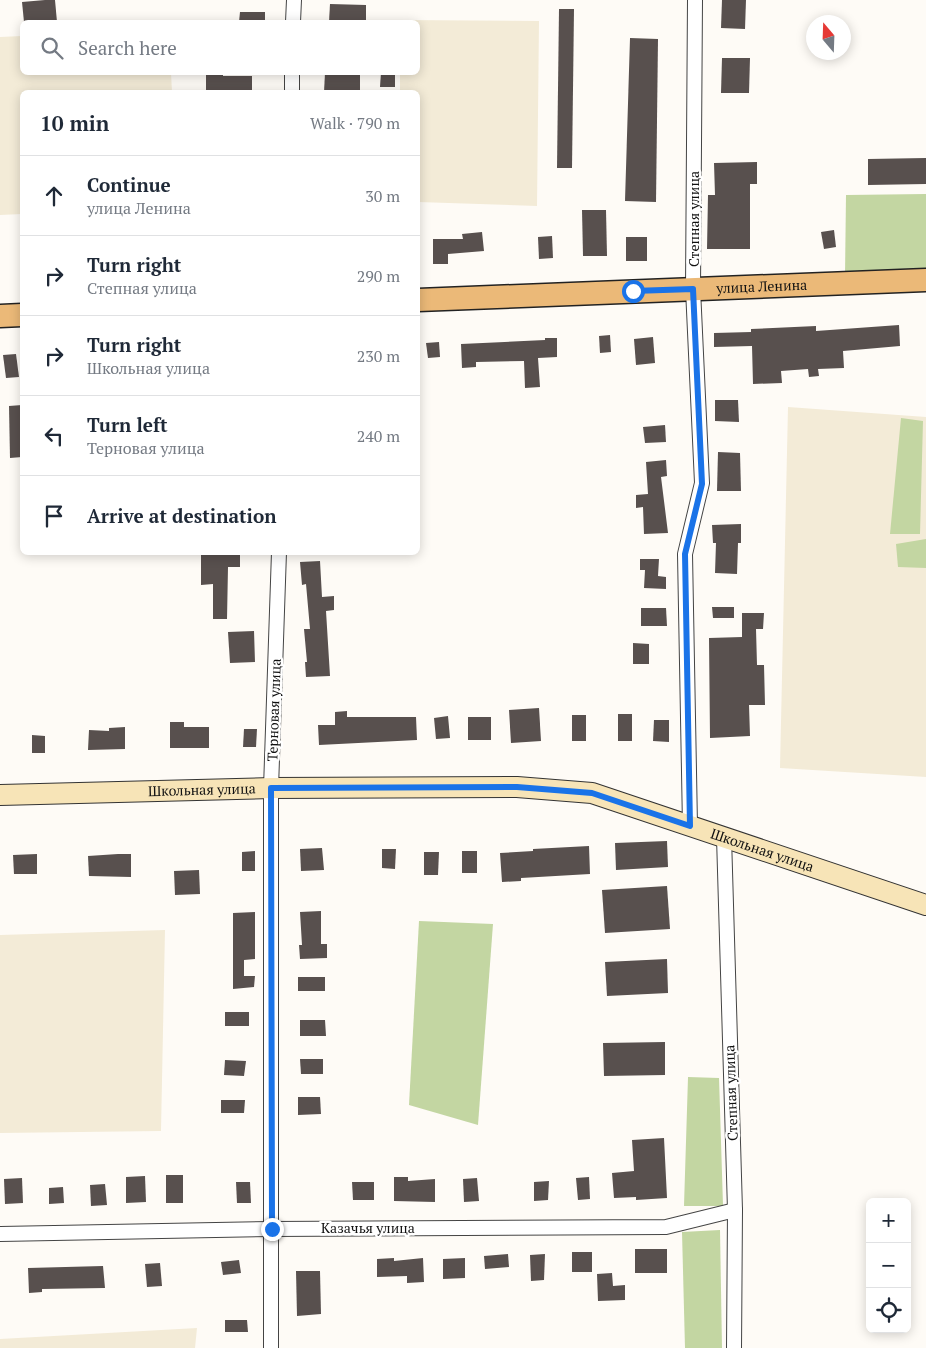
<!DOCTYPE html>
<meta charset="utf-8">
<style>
body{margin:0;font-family:"PT Serif",serif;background:#f2f2f3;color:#1f2937}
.controls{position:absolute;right:15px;bottom:15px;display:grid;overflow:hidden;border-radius:8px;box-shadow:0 2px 12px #0003}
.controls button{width:45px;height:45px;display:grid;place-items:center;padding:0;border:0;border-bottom:1px solid #e0e1e3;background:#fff;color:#1f2937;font:25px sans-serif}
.compass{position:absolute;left:806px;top:15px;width:45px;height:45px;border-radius:50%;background:#fff;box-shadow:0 2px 12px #0003;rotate:341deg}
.stop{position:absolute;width:15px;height:15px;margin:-11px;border:4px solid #1a73e8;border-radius:50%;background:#fff}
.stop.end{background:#1a73e8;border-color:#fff;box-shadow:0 1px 5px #0008}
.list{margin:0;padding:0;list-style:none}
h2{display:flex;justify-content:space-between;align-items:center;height:65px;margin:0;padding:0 20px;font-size:21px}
h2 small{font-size:16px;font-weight:400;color:#747a83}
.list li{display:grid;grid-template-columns:32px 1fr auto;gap:15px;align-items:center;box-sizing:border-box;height:80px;padding:0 20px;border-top:1px solid #e0e1e3}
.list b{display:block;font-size:19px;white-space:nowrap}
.list p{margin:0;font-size:16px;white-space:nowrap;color:#747a83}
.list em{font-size:16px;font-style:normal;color:#747a83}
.icon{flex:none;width:28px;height:28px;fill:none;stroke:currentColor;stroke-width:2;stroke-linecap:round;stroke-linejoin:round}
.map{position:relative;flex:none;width:926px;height:1348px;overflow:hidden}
.search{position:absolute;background:#fff;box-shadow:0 2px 12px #0003;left:20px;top:20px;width:400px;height:55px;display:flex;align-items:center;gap:12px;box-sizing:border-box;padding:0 18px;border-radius:8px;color:#747a83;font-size:19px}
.panel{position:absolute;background:#fff;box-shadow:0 2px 12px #0003;left:20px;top:90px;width:400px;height:465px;border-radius:8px}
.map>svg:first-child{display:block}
.farmland{fill:#f3ebd7}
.forest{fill:#c3d6a2}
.building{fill:#58504e}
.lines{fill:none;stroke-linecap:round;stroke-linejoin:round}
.street-casing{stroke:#444;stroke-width:16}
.secondary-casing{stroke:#333;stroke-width:22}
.primary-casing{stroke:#222;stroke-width:25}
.street{stroke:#fff;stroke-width:14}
.secondary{stroke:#f7e4b7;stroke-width:20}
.primary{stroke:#ebb978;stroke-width:22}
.route{stroke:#1a73e8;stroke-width:6}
.labels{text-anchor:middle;stroke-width:5;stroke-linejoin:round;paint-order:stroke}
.street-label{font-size:14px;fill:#111;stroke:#fff}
</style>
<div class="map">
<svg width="926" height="1348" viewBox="0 0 926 1348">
<rect width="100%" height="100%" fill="#fefbf6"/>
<g class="farmland">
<polygon points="399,20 539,21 537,206 418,202 418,92 400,92 400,73 418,72 418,22 399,22"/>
<polygon points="22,36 22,72 171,73 172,92 22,92 22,214 0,215 0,37"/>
<polygon points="788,407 926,417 926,777 780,768"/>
<polygon points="165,930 161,1131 0,1133 0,935"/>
<polygon points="197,1328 195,1348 0,1348 0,1339"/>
</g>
<g class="forest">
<polygon points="926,194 926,271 845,276 846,195"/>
<polygon points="901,418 923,421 920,534 890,534"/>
<polygon points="926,539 926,568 898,567 896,544"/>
<polygon points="419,921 493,924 478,1125 409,1105"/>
<polygon points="688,1077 719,1078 723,1206 684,1206"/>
<polygon points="720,1230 722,1348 685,1348 682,1232"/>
</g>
<g class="building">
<polygon points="45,0 55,0 57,22 24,22 22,2"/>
<polygon points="722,0 746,0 745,29 721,28"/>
<polygon points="330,4 366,5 366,22 329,22"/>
<polygon points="559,9 574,9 572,168 557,168"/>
<polygon points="240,12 265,12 265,22 239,22"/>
<polygon points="630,38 658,39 656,202 625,201"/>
<polygon points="722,58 750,58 749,93 721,93"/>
<polygon points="206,72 223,72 223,76 252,76 252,92 206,92"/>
<polygon points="381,72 395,72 395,87 380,87"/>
<polygon points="325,73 360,74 360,92 324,92"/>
<polygon points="926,158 926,184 868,185 868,159"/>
<polygon points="757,162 757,184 750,184 750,249 707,249 708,195 715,195 714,163"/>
<polygon points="582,210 606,210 607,256 583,256"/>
<polygon points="834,230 836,247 824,249 821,232"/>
<polygon points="482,232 484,251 448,254 448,264 433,264 433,239 463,239 462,234"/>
<polygon points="552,236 553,258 539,259 538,237"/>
<rect x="626" y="237" width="21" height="24"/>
<polygon points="899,325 900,346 843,351 844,368 818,369 819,376 809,377 808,369 781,371 782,383 753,384 752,346 714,347 714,333 751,332 751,329 816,326 816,331"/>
<polygon points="610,335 611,352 600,353 599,336"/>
<polygon points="653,337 655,363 636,365 634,339"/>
<polygon points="545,338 557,338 557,357 538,358 540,387 525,388 524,361 476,362 476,367 462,368 461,344 545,340"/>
<polygon points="439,342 440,357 428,358 426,343"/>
<polygon points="16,354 19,377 6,378 3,355"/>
<polygon points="715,400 738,400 739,422 715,421"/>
<polygon points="22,405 22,457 10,458 9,406"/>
<polygon points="665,425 666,442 645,443 643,427"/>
<polygon points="718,452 740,453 741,491 717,491"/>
<polygon points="666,460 667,476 661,477 668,533 644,534 643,507 636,508 636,495 648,494 646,462"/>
<polygon points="741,524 741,543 738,543 737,574 715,573 716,543 713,543 712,525"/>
<polygon points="201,552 240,552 240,567 228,567 227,619 213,619 213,584 201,585"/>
<polygon points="640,559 659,559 658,576 666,577 666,589 644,588 645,570 640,570"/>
<polygon points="320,561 322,597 334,596 334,610 326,611 330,676 306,677 305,662 307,662 304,629 310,629 306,584 302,585 300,562"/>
<polygon points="712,607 734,607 734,618 713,618"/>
<polygon points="641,608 666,608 667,626 641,626"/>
<polygon points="742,613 764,613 763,629 756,629 757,665 764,665 765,705 749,705 750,736 710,738 709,638 742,637"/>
<polygon points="254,631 255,662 230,663 228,632"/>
<polygon points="633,643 649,644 649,664 633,664"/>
<polygon points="539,708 541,741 511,743 509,710"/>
<polygon points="347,711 347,717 416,717 417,740 319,745 318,725 335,725 335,712"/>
<rect x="618" y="714" width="14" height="27"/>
<rect x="572" y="715" width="14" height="26"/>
<polygon points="448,716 450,738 436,739 434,718"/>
<rect x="468" y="717" width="23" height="23"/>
<polygon points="654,720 669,720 669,742 653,741"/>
<polygon points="170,722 184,722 184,727 209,727 209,748 170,748"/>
<polygon points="125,727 125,749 88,750 89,730 109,731 109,728"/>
<polygon points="244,729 257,729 256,747 243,747"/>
<polygon points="32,735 45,736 45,753 32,753"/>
<polygon points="667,841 668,867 616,870 615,843"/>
<polygon points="589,846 590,874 521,878 521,881 502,882 500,853 533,851 533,849"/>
<polygon points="322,848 324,870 301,871 300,849"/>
<polygon points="382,849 396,849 395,869 382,868"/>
<polygon points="255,851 255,871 242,871 242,852"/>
<rect x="462" y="851" width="15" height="22"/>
<polygon points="424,852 439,852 438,875 424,875"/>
<polygon points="37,854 37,874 14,874 13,855"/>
<polygon points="118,854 131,854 131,877 89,876 88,856"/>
<polygon points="199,870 200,894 175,895 174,871"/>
<polygon points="667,886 670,929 605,933 602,890"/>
<polygon points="321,911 321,944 327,944 327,958 300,959 299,945 302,945 300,912"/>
<polygon points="255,912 255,959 244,960 244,976 255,976 254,987 233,989 233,913"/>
<polygon points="667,959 668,993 607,996 605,962"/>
<rect x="298" y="977" width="27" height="14"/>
<rect x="225" y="1012" width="24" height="14"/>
<polygon points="300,1020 325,1020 326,1036 300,1036"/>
<polygon points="665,1042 665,1075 604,1076 603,1043"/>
<polygon points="300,1059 323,1059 323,1074 301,1074"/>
<polygon points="225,1060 246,1061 244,1076 224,1075"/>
<polygon points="298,1097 320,1097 321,1114 298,1115"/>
<polygon points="221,1100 245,1100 244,1113 221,1113"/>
<polygon points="664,1138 667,1198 636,1200 636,1197 614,1198 612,1173 634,1171 632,1140"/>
<rect x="166" y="1175" width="17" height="28"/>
<polygon points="145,1176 146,1202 126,1203 126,1177"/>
<polygon points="394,1177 408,1177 408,1181 435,1179 435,1202 394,1201"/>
<polygon points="589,1177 590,1199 578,1200 576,1178"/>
<polygon points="22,1178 23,1203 5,1204 4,1179"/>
<polygon points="477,1178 479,1201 464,1202 463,1179"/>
<polygon points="549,1181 548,1200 534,1201 534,1182"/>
<polygon points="236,1182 250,1182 251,1203 237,1203"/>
<polygon points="352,1182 374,1182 374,1200 353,1200"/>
<polygon points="105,1184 107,1205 91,1206 90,1185"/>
<polygon points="63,1187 64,1203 49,1204 49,1188"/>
<rect x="635" y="1249" width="32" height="24"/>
<rect x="572" y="1252" width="20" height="20"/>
<polygon points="508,1254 509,1267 485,1269 484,1256"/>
<polygon points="545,1254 544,1280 531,1281 530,1255"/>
<polygon points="394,1258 394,1261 423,1258 424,1282 407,1283 407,1276 377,1277 377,1259"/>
<polygon points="465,1258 465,1278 443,1279 443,1259"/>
<polygon points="239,1260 241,1273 223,1275 221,1262"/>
<polygon points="160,1263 162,1286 147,1287 145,1264"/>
<polygon points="103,1266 105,1288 42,1289 42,1292 29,1293 28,1268"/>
<polygon points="296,1271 320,1271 321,1314 297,1316"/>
<polygon points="612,1273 613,1286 625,1285 625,1300 598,1301 597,1274"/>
<polygon points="225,1320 247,1320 248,1332 225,1332"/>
</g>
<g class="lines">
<g class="street-casing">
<g id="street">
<polyline points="293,22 294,0"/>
<polyline points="292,92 292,72"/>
<polyline points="690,826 685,554 702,483 693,289 695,0"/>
<polyline points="724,837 735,1210 734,1348"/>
<polyline points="0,1234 272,1229 666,1227 735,1210"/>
<polyline points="271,1348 271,788 279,552"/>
</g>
</g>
<g class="secondary-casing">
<g id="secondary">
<path id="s1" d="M0,795L271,788L517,787L592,793L926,905"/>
</g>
</g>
<g class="primary-casing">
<g id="primary">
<path id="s2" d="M418,300L926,280"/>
<polyline points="0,316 22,315"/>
</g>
</g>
<use href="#street" class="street"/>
<use href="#secondary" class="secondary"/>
<use href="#primary" class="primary"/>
</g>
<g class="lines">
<polyline class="route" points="272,1229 271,788 517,787 592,793 690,826 685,554 702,484 693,289 633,291"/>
</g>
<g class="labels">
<g class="street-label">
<text transform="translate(694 219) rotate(-90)" y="5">Степная улица</text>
<text dy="5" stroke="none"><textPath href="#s2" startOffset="344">улица Ленина</textPath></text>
<text transform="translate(274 710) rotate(-88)" y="5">Терновая улица</text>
<text dy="5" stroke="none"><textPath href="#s1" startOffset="202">Школьная улица</textPath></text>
<text dy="5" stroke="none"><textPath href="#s1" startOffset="772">Школьная улица</textPath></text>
<text transform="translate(731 1093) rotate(-92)" y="5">Степная улица</text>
<text x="368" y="1233">Казачья улица</text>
</g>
</g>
</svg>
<div class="controls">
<button>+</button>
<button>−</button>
<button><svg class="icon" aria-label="locate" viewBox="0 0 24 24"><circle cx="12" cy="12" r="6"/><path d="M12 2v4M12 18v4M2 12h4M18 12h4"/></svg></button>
</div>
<svg class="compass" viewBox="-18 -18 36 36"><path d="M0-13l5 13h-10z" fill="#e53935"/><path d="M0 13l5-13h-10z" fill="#747a83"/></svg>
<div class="stop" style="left:633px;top:291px"></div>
<div class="stop end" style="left:272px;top:1229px"></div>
<div class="search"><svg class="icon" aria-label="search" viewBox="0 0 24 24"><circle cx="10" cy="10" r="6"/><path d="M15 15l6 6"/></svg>Search here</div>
<section class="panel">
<h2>10 min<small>Walk · 790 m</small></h2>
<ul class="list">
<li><svg class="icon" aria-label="ahead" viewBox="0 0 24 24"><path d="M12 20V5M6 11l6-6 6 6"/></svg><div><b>Continue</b><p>улица Ленина</p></div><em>30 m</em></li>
<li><svg class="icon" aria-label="right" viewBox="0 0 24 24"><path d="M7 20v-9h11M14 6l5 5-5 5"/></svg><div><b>Turn right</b><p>Степная улица</p></div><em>290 m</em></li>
<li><svg class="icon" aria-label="right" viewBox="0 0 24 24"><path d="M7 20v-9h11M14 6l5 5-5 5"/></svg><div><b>Turn right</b><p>Школьная улица</p></div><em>230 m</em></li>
<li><svg class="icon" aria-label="left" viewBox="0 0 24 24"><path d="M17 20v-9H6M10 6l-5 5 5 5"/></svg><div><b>Turn left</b><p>Терновая улица</p></div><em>240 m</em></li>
<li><svg class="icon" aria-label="arrive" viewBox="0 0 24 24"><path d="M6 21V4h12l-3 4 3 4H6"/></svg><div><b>Arrive at destination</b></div></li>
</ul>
</section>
</div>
